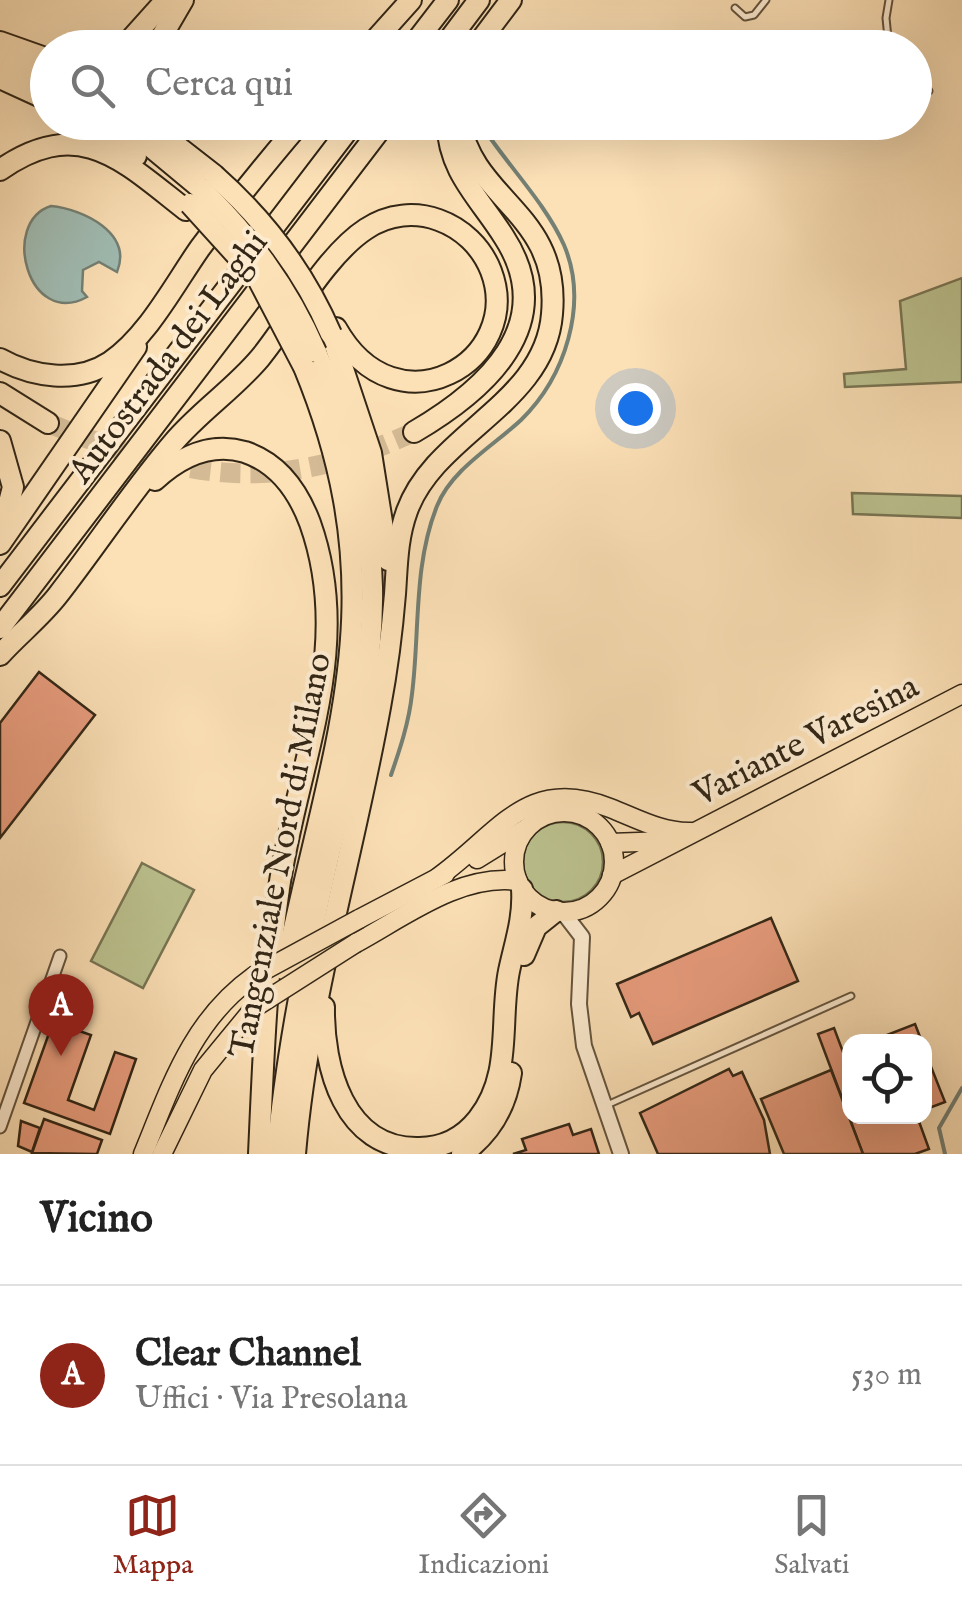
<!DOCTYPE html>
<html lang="it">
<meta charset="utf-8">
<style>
body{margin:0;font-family:"IM FELL English",serif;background:#f6f6f6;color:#222}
.controls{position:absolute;right:30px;bottom:30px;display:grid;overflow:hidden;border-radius:20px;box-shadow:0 10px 40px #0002}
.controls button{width:90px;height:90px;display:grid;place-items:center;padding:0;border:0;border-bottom:2px solid #e0e0e0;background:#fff;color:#222;font:50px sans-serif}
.you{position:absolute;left:635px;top:408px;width:35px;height:35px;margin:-25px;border:8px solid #fff;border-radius:50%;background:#1a73e8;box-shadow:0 0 0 15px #1a73e833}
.badge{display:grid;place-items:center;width:65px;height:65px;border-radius:50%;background:#8f2418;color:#fff;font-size:32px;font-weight:700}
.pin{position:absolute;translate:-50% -82px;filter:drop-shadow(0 2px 5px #0008)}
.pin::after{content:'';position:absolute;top:52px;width:35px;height:30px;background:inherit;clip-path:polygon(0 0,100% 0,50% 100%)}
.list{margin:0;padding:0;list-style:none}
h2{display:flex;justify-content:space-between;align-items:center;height:130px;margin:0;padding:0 40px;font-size:42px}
h2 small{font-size:32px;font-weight:400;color:#767676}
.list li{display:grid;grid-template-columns:65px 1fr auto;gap:30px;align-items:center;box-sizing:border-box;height:180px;padding:0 40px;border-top:2px solid #e0e0e0}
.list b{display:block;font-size:38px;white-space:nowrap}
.list p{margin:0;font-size:32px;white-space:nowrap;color:#767676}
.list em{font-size:32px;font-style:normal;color:#767676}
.icon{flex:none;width:55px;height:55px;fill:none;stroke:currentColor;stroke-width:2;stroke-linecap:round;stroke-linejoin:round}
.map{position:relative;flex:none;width:962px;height:1154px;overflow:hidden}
.search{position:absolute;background:#fff;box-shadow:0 10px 40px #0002;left:30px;right:30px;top:30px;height:110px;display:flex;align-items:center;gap:25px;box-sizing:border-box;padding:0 35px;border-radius:55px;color:#767676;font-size:38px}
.sheet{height:310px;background:#fff}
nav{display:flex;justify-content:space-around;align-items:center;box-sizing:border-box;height:140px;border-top:2px solid #e0e0e0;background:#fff;font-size:28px;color:#767676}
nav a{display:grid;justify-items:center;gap:5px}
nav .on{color:#8f2418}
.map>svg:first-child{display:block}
.green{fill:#bcc390;stroke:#777453;stroke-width:2.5}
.water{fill:#a0bcb3;stroke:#748074;stroke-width:2.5}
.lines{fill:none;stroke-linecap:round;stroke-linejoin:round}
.stream{stroke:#748074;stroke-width:4}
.building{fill:#e89c7d;stroke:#322616;stroke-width:2.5}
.motorway-tunnel{stroke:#d4bb96;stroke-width:20;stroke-dasharray:20 10;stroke-linecap:butt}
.service-casing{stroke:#64543e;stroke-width:9}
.minor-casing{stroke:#64543e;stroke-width:15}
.tertiary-casing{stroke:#64543e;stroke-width:18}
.primary-casing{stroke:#322616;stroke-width:21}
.motorway-casing{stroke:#322616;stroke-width:24}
.service{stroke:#fdebd0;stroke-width:5}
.minor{stroke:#fdebd0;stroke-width:11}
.tertiary{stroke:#fdebd0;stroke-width:14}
.primary{stroke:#fce0b6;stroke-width:18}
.motorway{stroke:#fce0b6;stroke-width:20}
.primary-bridge-casing{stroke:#322616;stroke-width:21;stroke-linecap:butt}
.motorway-bridge-casing{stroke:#322616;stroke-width:24;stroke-linecap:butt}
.primary-bridge{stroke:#fce0b6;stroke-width:18}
.motorway-bridge{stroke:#fce0b6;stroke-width:20}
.labels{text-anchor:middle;stroke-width:8;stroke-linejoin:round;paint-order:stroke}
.street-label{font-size:35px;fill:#322616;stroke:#fdebd0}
</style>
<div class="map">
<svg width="962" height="1154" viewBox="0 0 962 1154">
<rect width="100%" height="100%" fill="#fce0b6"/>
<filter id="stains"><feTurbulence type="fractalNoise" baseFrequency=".002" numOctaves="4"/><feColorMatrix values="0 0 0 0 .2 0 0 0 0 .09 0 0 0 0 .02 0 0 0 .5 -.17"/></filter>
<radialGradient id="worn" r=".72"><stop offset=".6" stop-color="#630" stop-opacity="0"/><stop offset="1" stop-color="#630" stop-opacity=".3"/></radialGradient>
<g class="green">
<polygon points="962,278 962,382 845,387 844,374 906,369 900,301"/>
<polygon points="852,493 962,496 962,518 853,514"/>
<circle cx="563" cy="862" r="40"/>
<polygon points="142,863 194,890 143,988 91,961"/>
</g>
<path class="water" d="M51,206C83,209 133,233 117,272L99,262L83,270L82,291L87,297C28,329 0,222 51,206Z"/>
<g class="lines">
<g class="stream">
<path d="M391,775C400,749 409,722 412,694C420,632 413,566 437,506C451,470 493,446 521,420C565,377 589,304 564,245C547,207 515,173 491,139"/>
<polyline points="945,1154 939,1128 962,1088"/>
</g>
</g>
<g class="building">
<polygon points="39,672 95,715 0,838 0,723"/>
<polygon points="771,918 798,981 653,1044 639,1013 631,1017 617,984"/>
<polygon points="53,1022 91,1035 68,1100 94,1110 115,1052 136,1059 110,1134 24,1103"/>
<polygon points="915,1024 922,1042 869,1042"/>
<polygon points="834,1028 843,1052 850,1049 850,1116 917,1116 929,1149 915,1154 863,1154 818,1034"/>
<polygon points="924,1049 945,1102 924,1110"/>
<polygon points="729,1069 733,1076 742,1072 764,1120 770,1154 658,1154 640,1113"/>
<polygon points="831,1070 863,1154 784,1154 761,1099"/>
<polygon points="44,1119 102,1140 97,1154 32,1153"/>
<polygon points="21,1121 40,1128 32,1152 18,1146"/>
<polygon points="569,1124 573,1135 591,1129 599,1154 513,1154 526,1150 522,1139"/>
</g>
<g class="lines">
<path class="motorway-tunnel" d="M48,423C188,480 274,496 414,432"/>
<g class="service-casing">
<g id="service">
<polyline points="735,8 745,17 754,15 766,0"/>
<polyline points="889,48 886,18 889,0"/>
<polyline points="914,86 929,91"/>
<polyline points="607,1105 851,996"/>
</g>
</g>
<g class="minor-casing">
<polyline id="minor" points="0,1127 60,956"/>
</g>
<g class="tertiary-casing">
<polyline id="tertiary" points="562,911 582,937 579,1004 584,1046 621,1154"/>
</g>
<g class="primary-casing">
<g id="primary">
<circle cx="564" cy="862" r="50"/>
<polyline points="610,843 667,841"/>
<polyline points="477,859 527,828"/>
<polyline points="612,875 962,694"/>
<path d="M437,878C499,834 527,774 610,808C636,818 662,833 691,832"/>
<polyline points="359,919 445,874"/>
<path d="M356,943C404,917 461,873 518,881"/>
<path d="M143,1154C171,1086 192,1020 254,976"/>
<polyline points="162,1154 203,1070 254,1008"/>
</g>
</g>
<g class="motorway-casing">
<g id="motorway">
<polyline points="0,42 48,59"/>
<polyline points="123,48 166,0"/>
<polyline points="155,48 183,0"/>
<polyline points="368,48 411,0"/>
<polyline points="411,48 448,0"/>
<polyline points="443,48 479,0"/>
<polyline points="475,48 511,0"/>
<polyline points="0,58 48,80"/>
<polyline points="0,78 48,100"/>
<polyline points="88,122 136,156"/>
<polyline points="121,122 198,186"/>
<polyline points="146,122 214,175"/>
<path d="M0,170C80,114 123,161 186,210"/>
<polyline points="334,342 371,453 388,560"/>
<path d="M0,359C32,377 77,384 110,362C148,336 174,285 200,248C232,205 266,163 301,122"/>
<polyline points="0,393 48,423"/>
<path d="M414,432C484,391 561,325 504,237C479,197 449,173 447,122"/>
<polyline points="0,441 13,487 2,530"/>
<path d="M155,480C180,457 211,442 245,452C278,463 298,491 310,523C355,649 297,764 279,888C266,976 263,1066 259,1154"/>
<polyline points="0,544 136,347"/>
<polyline points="0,586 354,122"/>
<polyline points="0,628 386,122"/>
<path d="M0,655C19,634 41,617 58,595C97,545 132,491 173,443C199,412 234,389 260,358C291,320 326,255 366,229C412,198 472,222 491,271C525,360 397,437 336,328"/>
<polyline points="524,955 536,927 556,911"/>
<path d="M285,970C332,740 400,600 304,367"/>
<path d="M324,1007C323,1066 344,1150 419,1148C443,1148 463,1138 478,1119C513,1075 499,1021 509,971C515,943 524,918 522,889"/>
<path d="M277,1154C286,1055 305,959 327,863C348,772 374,681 372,587C370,505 347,428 316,352"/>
<path d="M295,1154C308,1001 353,857 380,707C387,670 392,631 395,594C397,566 397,538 407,511C435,433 545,404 552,314C561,213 474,202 460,122"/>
<path d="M462,1154C490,1134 506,1107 511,1073"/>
</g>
</g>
<use href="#service" class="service"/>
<use href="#minor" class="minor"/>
<use href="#tertiary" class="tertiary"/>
<use href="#primary" class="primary"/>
<use href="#motorway" class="motorway"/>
<g class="primary-bridge-casing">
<g id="primary-bridge">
<polyline points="254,976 359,919"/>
<polyline points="254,1008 356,943"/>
</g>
</g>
<g class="motorway-bridge-casing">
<g id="motorway-bridge">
<path d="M214,175C265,220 304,271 331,334"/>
<path d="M198,186C249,235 288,287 316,352"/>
<polyline points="190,204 258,279 304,367"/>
</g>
</g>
<use href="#primary-bridge" class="primary-bridge"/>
<use href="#motorway-bridge" class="motorway-bridge"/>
</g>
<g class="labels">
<g class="street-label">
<text transform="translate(167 356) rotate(-53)" y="12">Autostrada dei Laghi</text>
<text transform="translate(805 739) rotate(-27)" y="12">Variante Varesina</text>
<text transform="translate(279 855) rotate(-79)" y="12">Tangenziale Nord di Milano</text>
</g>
</g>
<rect width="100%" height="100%" filter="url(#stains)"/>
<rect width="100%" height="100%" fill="url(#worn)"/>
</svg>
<div class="controls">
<button><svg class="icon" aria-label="locate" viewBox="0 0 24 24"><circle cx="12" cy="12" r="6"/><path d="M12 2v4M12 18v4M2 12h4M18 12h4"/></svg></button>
</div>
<div class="you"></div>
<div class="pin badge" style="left:61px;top:1056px">A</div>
<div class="search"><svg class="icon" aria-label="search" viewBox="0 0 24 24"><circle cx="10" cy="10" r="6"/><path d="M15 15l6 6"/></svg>Cerca qui</div>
</div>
<section class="sheet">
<h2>Vicino<small></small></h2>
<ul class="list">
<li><span class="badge">A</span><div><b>Clear Channel</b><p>Uffici · Via Presolana</p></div><em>530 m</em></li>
</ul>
</section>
<nav>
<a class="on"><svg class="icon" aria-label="map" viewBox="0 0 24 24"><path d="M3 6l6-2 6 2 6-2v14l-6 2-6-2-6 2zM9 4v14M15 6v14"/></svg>Mappa</a>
<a><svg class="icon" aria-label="directions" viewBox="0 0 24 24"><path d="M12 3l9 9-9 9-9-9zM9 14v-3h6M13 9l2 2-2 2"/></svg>Indicazioni</a>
<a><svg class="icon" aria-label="saved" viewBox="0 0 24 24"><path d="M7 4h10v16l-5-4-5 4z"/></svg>Salvati</a>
</nav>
